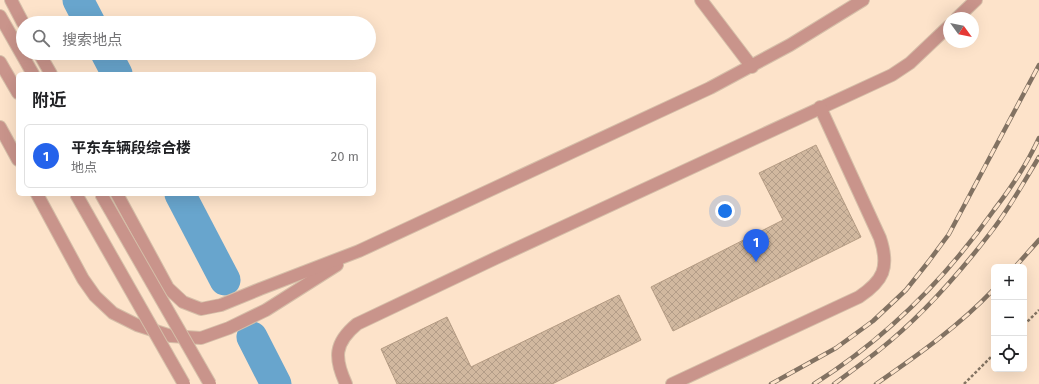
<!DOCTYPE html>
<html lang="zh">
<meta charset="utf-8">
<style>
body{margin:0;font-family:"Fira Sans","Noto Sans SC",sans-serif;background:#f2f2f2;color:#202124}
.controls{position:absolute;right:12px;bottom:12px;display:grid;overflow:hidden;border-radius:6px;box-shadow:0 4px 16px #0002}
.controls button{width:36px;height:36px;display:grid;place-items:center;padding:0;border:0;border-bottom:1px solid #e0e0e0;background:#fff;color:#202124;font:20px sans-serif}
.compass{position:absolute;left:943px;top:12px;width:36px;height:36px;border-radius:50%;background:#fff;box-shadow:0 4px 16px #0002;rotate:123deg}
.you{position:absolute;left:725px;top:211px;width:14px;height:14px;margin:-10px;border:3px solid #fff;border-radius:50%;background:#1a73e8;box-shadow:0 0 0 6px #1a73e833}
.badge{display:grid;place-items:center;width:26px;height:26px;border-radius:50%;background:#2563eb;color:#fff;font-size:13px;font-weight:700}
.pin{position:absolute;translate:-50% -33px;filter:drop-shadow(0 1px 2px #0008)}
.pin::after{content:'';position:absolute;top:21px;width:14px;height:12px;background:inherit;clip-path:polygon(0 0,100% 0,50% 100%)}
.list{margin:0;padding:0;list-style:none}
h2{display:flex;justify-content:space-between;align-items:center;height:52px;margin:0;padding:0 16px;font-size:17px}
h2 small{font-size:13px;font-weight:400;color:#757577}
.list li{display:grid;grid-template-columns:26px 1fr auto;gap:12px;align-items:center;box-sizing:border-box;height:64px;margin:0 8px 8px;padding:0 8px;border:1px solid #e0e0e0;border-radius:6px}
.list b{display:block;font-size:15px;white-space:nowrap}
.list p{margin:0;font-size:13px;white-space:nowrap;color:#757577}
.list em{font-size:13px;font-style:normal;color:#757577}
.icon{flex:none;width:22px;height:22px;fill:none;stroke:currentColor;stroke-width:2;stroke-linecap:round;stroke-linejoin:round}
.map{position:relative;flex:none;width:1039px;height:384px;overflow:hidden}
.search{position:absolute;background:#fff;box-shadow:0 4px 16px #0002;left:16px;top:16px;width:360px;height:44px;display:flex;align-items:center;gap:10px;box-sizing:border-box;padding:0 14px;border-radius:22px;color:#757577;font-size:15px}
.panel{position:absolute;background:#fff;box-shadow:0 4px 16px #0002;left:16px;top:72px;width:360px;height:124px;border-radius:6px}
.map>svg:first-child{display:block}
.lines{fill:none;stroke-linecap:round;stroke-linejoin:round}
.river{stroke:#68a5cd;stroke-width:31}
.building{fill:url(#building-cross-hatch);stroke:#b49b83}
.minor-casing{stroke:#d5bea8;stroke-width:14}
.path{stroke:#847463;stroke-width:2.5;stroke-dasharray:3 2;stroke-linecap:butt}
.minor{stroke:#c9948b;stroke-width:12}
.rail-casing{stroke:#827262;stroke-width:4.5}
.rail{stroke:#fde3ca;stroke-width:3;stroke-dasharray:9;stroke-linecap:butt}
.minor-bridge-casing{stroke:#d5bea8;stroke-width:14;stroke-linecap:butt}
.minor-bridge{stroke:#c9948b;stroke-width:12}
</style>
<div class="map">
<svg width="1039" height="384" viewBox="0 0 1039 384">
<defs>
<pattern id="building-cross-hatch" width="8" height="8" patternUnits="userSpaceOnUse"><rect width="8" height="8" fill="#d1b89f"/><path d="M0 0l8 8M0 8l8-8" fill="none" stroke="#b39d88"/></pattern>
</defs>
<rect width="100%" height="100%" fill="#fde3ca"/>
<g class="lines">
<g class="river">
<polyline points="78,0 90,23"/>
<polyline points="106,53 117,74"/>
<polyline points="180,194 225,280"/>
<polyline points="252,337 276,384"/>
</g>
</g>
<g class="building">
<polygon points="816,145 861,237 673,331 651,287 783,220 759,173"/>
<polygon points="619,295 641,340 552,384 397,384 381,349 447,317 471,367"/>
</g>
<g class="lines">
<g class="minor-casing">
<g id="minor">
<polyline points="11,0 23,23"/>
<polyline points="701,0 752,67"/>
<polyline points="0,16 33,74"/>
<polyline points="957,18 976,0"/>
<polyline points="39,53 51,74"/>
<polyline points="0,62 18,93"/>
<polyline points="0,127 18,160"/>
<polyline points="37,194 83,279 95,296 113,313 137,325 171,336 201,338 229,328 266,310 337,265"/>
<polyline points="117,194 168,288 183,302 201,309 221,305 260,289 359,251 710,88 790,45 863,0"/>
<path d="M346,384C334,358 334,343 357,324L496,258L892,75L910,63L949,26"/>
<path d="M672,384L859,297C883,281 890,268 880,238L820,107"/>
</g>
</g>
<g class="path">
<polyline points="1024,325 1039,310"/>
<polyline points="964,384 994,354"/>
</g>
<use href="#minor" class="minor"/>
<g class="rail-casing">
<g id="rail">
<polyline points="1015,267 1039,240"/>
<polyline points="771,384 836,348 873,321 906,290 929,261 949,234 1039,65"/>
<path d="M814,384C885,339 946,278 994,210C1011,188 1027,164 1039,138"/>
<path d="M834,384C849,373 864,362 878,351C921,317 958,275 991,232C1009,209 1024,182 1039,157"/>
<path d="M876,384C918,355 959,326 994,289"/>
</g>
</g>
<use href="#rail" class="rail"/>
<g class="minor-bridge-casing">
<g id="minor-bridge">
<polyline points="76,194 184,384"/>
<polyline points="101,194 210,384"/>
</g>
</g>
<use href="#minor-bridge" class="minor-bridge"/>
</g>
</svg>
<div class="controls">
<button>+</button>
<button>−</button>
<button><svg class="icon" aria-label="locate" viewBox="0 0 24 24"><circle cx="12" cy="12" r="6"/><path d="M12 2v4M12 18v4M2 12h4M18 12h4"/></svg></button>
</div>
<svg class="compass" viewBox="-18 -18 36 36"><path d="M0-13l5 13h-10z" fill="#e53935"/><path d="M0 13l5-13h-10z" fill="#757577"/></svg>
<div class="you"></div>
<div class="pin badge" style="left:756px;top:262px">1</div>
<div class="search"><svg class="icon" aria-label="search" viewBox="0 0 24 24"><circle cx="10" cy="10" r="6"/><path d="M15 15l6 6"/></svg>搜索地点</div>
<section class="panel">
<h2>附近<small></small></h2>
<ul class="list">
<li><span class="badge">1</span><div><b>平东车辆段综合楼</b><p>地点</p></div><em>20 m</em></li>
</ul>
</section>
</div>
